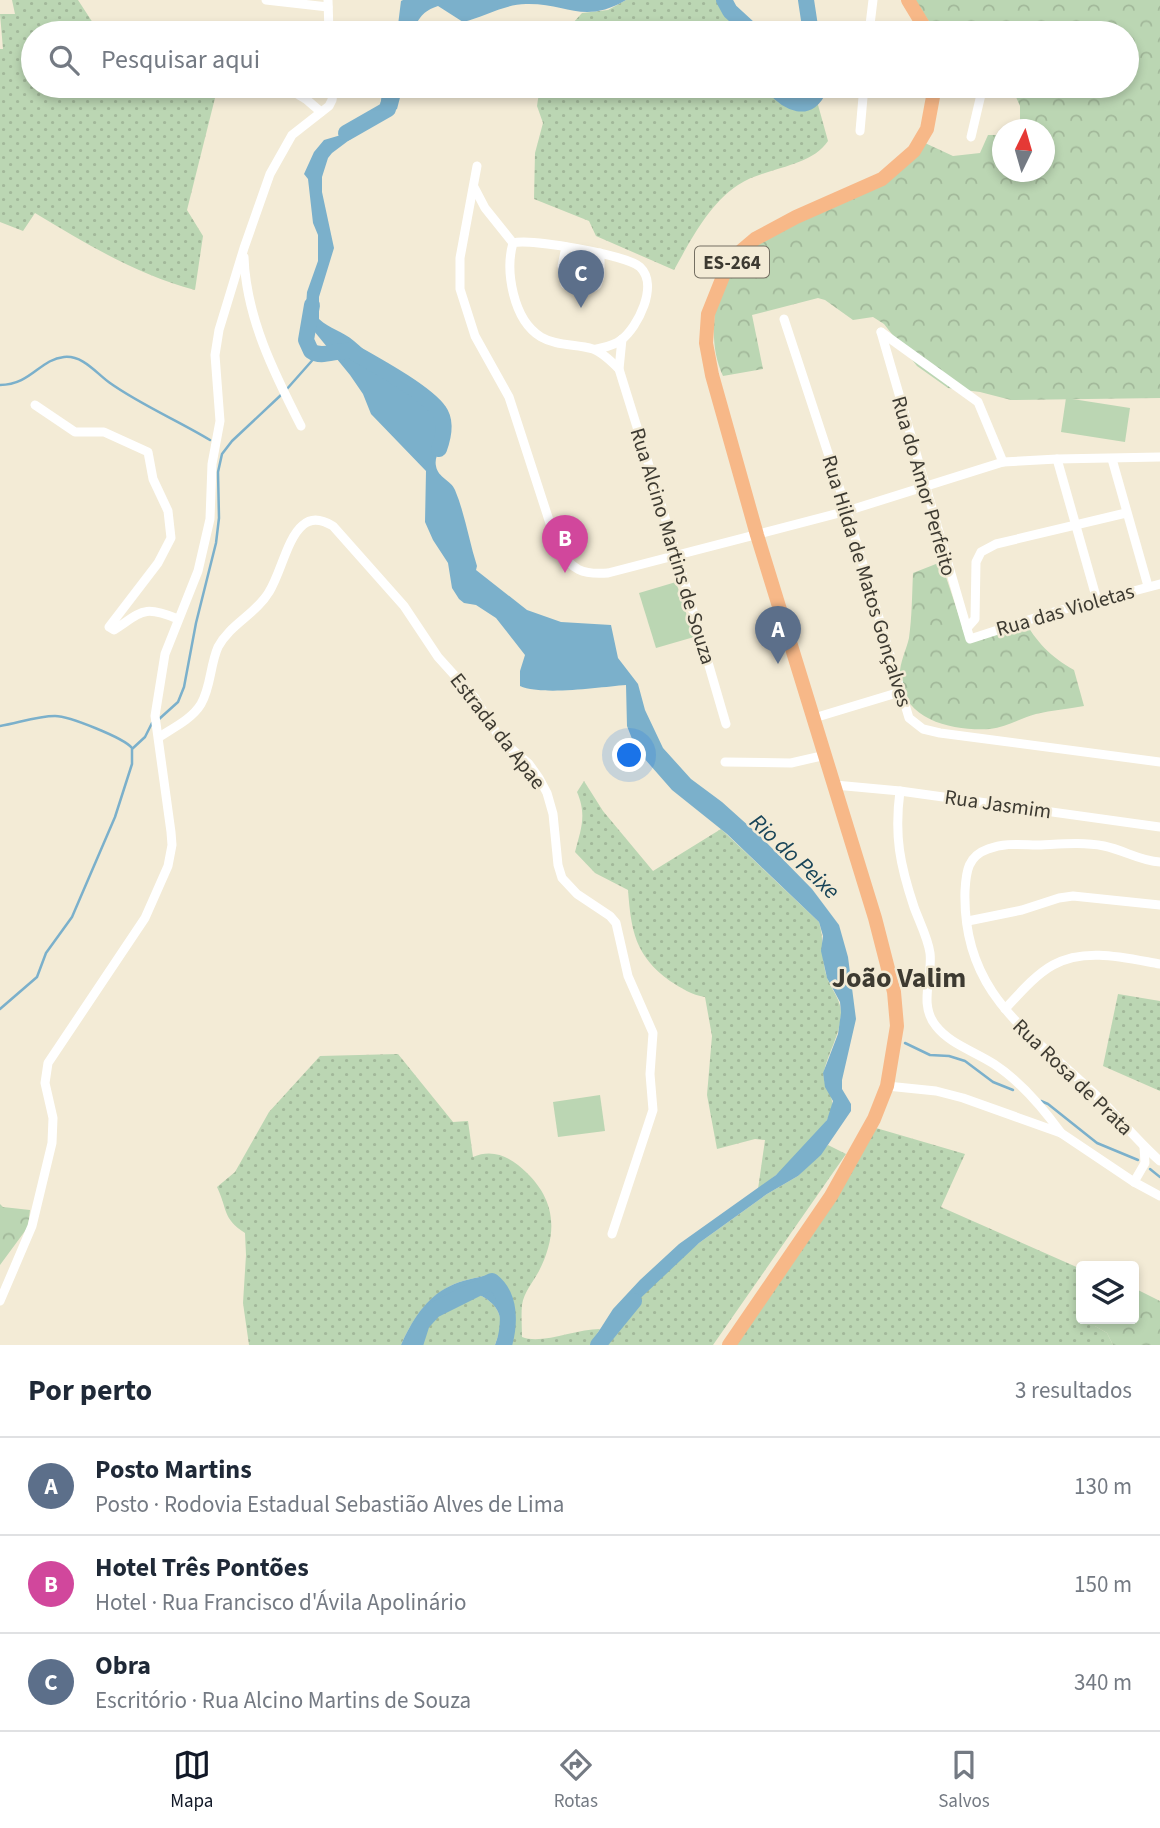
<!DOCTYPE html>
<html lang="pt">
<meta charset="utf-8">
<style>
body{margin:0;font-family:"Source Sans 3",sans-serif;background:#f2f2f3;color:#1f2937}
.controls{position:absolute;right:21px;bottom:21px;display:grid;overflow:hidden;border-radius:7px;box-shadow:0 4px 10px #0003}
.controls button{width:63px;height:63px;display:grid;place-items:center;padding:0;border:0;border-bottom:2px solid #e0e1e3;background:#fff;color:#1f2937;font:35px sans-serif}
.compass{position:absolute;left:992px;top:119px;width:63px;height:63px;border-radius:50%;background:#fff;box-shadow:0 4px 10px #0003;rotate:5deg}
.you{position:absolute;left:630px;top:756px;width:24px;height:24px;margin:-18px;border:5px solid #fff;border-radius:50%;background:#1a73e8;box-shadow:0 0 0 10px #1a73e833}
.badge{display:grid;place-items:center;width:46px;height:46px;border-radius:50%;background:#111827;color:#fff;font-size:23px;font-weight:700}
.pin{position:absolute;translate:-50% -58px;filter:drop-shadow(0 2px 4px #0008)}
.pin::after{content:'';position:absolute;top:37px;width:24px;height:21px;background:inherit;clip-path:polygon(0 0,100% 0,50% 100%)}
.list{margin:0;padding:0;list-style:none}
h2{display:flex;justify-content:space-between;align-items:center;height:91px;margin:0;padding:0 28px;font-size:30px}
h2 small{font-size:23px;font-weight:400;color:#747a83}
.list li{display:grid;grid-template-columns:46px 1fr auto;gap:21px;align-items:center;box-sizing:border-box;height:98px;padding:0 28px;border-top:2px solid #e0e1e3}
.list b{display:block;font-size:26px;white-space:nowrap}
.list p{margin:0;font-size:23px;white-space:nowrap;color:#747a83}
.list em{font-size:23px;font-style:normal;color:#747a83}
.icon{flex:none;width:38px;height:38px;fill:none;stroke:currentColor;stroke-width:2;stroke-linecap:round;stroke-linejoin:round}
.map{position:relative;flex:none;width:1160px;height:1345px;overflow:hidden}
.search{position:absolute;background:#fff;box-shadow:0 4px 10px #0003;left:21px;right:21px;top:21px;height:77px;display:flex;align-items:center;gap:18px;box-sizing:border-box;padding:0 24px;border-radius:38px;color:#747a83;font-size:26px}
.sheet{height:385px;background:#fff}
nav{display:flex;justify-content:space-around;align-items:center;box-sizing:border-box;height:98px;border-top:2px solid #e0e1e3;background:#fff;font-size:19px;color:#747a83}
nav a{display:grid;justify-items:center;gap:4px}
nav .on{color:#111827}
.map>svg:first-child{display:block}
.grass{fill:url(#grass-dots)}
.forest{fill:url(#forest-crowns)}
.garden{fill:#bbd6b3}
.water{fill:#7bb0cb}
.lines{fill:none;stroke-linecap:round;stroke-linejoin:round}
.stream{stroke:#7bb0cb;stroke-width:2.5}
.river{stroke:#7bb0cb;stroke-width:16}
.minor{stroke:#fff;stroke-width:9}
.primary{stroke:#f7b888;stroke-width:14}
.labels{text-anchor:middle;stroke-width:5;stroke-linejoin:round;paint-order:stroke}
.shield{fill:#f3ebd6;stroke:#746f62;stroke-width:2}
.shield-label{font-size:19px;font-weight:bold;fill:#3d3a31}
.street-label{font-size:21px;fill:#3d3a31;stroke:#f3ebd6}
.water-label{font-size:23px;font-style:italic;fill:#184458;stroke:#f3ebd6}
.district-label{font-size:28px;font-weight:bold;fill:#3d3a31;stroke:#f3ebd6}
</style>
<div class="map">
<svg width="1160" height="1345" viewBox="0 0 1160 1345">
<defs>
<pattern id="grass-dots" width="8" height="8" patternUnits="userSpaceOnUse" patternTransform="scale(1.75)"><rect width="8" height="8" fill="#bbd6b3"/><path d="M2 2h.1M6 6h.1" fill="none" stroke="#a2b89a" stroke-width="1.8" stroke-linecap="round"/></pattern>
<pattern id="forest-crowns" width="20" height="18" patternUnits="userSpaceOnUse" patternTransform="scale(1.75)"><rect width="20" height="18" fill="#bbd6b3"/><path d="M2 6a3 3 0 1 1 6 0M12 15a3 3 0 1 1 6 0" fill="none" stroke="#a2b89a"/></pattern>
</defs>
<rect width="100%" height="100%" fill="#f3ebd6"/>
<g class="grass">
<path d="M12,0H78L93,23L115,33H33V86H218L187,210L203,236L195,290C137,275 85,243 35,213L23,231L0,222V49H3L0,14H15Z"/>
<polygon points="626,0 719,0 730,11 737,33 569,33 572,24 582,13 608,10"/>
<path d="M540,86H799L815,94L828,141C810,168 765,167 738,185C708,205 691,240 674,270L596,236L589,221L534,199L535,153L543,123L537,106Z"/>
<path d="M584,781L603,811L653,871L721,829L819,922C825,941 820,961 828,980C833,992 841,1000 841,1014C840,1035 829,1051 824,1071C821,1085 834,1093 832,1106C829,1132 779,1174 758,1189L765,1140L755,1139L717,1149L707,1095L712,1036L705,997C692,995 681,988 670,981C635,956 631,930 628,890L595,873L575,852C581,829 587,815 577,792Z"/>
<polygon points="1118,994 1160,1001 1160,1091 1103,1066"/>
<path d="M398,1054L453,1122L468,1121L473,1157C489,1150 504,1154 518,1165C555,1195 560,1229 539,1271C533,1282 524,1292 522,1305C521,1315 522,1327 522,1337C541,1345 576,1329 600,1329L590,1345H509C508,1328 502,1285 488,1275C476,1278 461,1280 450,1286C426,1298 411,1322 401,1345H249L243,1303L246,1255L245,1233C222,1218 228,1210 217,1187L235,1172L269,1112L320,1056Z"/>
<polygon points="876,1128 965,1154 941,1207 1081,1269 1081,1319 1095,1319 1095,1326 1107,1333 1113,1345 735,1345"/>
<polygon points="828,1145 846,1154 713,1345 598,1345 611,1325 676,1262 699,1243 767,1194 798,1176"/>
<path d="M470,1291C484,1296 499,1304 501,1322C502,1330 497,1338 495,1345H415C425,1317 444,1303 470,1291Z"/>
</g>
<g class="forest">
<path d="M915,0H1160V398L1011,400L980,392L948,388L917,366L884,324L873,317L853,320L825,300L818,298L752,315L763,369L723,376C706,339 716,298 726,262L850,195L925,143L953,156L980,153L988,135H1002V172H1044V130L1020,129V106L1011,86H1127V33H949L944,26L930,23Z"/>
<path d="M941,562L966,637L1023,618C1036,642 1051,657 1074,670L1084,706C1068,709 1052,710 1036,714C1021,718 1006,727 990,729C955,731 906,722 900,680C898,666 906,651 909,638C912,617 912,595 913,573Z"/>
<polygon points="0,1204 3,1207 30,1210 28,1227 0,1265"/>
<polygon points="1134,1288 1160,1301 1160,1345 1113,1345 1107,1333 1095,1326 1095,1319 1134,1319"/>
</g>
<g class="garden">
<polygon points="1066,398 1130,408 1125,442 1061,432"/>
<polygon points="676,582 694,637 656,648 639,593"/>
<polygon points="600,1095 605,1131 558,1137 553,1102"/>
</g>
<g class="water">
<path d="M403,0H626C583,25 568,3 526,4C505,4 484,17 463,22L438,6C423,11 418,18 413,33H397L401,1Z"/>
<path d="M380,86H403L397,109L352,138L332,153L328,158L322,177V192L334,248L319,297V319C330,329 342,331 354,341C369,353 381,369 395,383C410,397 438,410 444,431C448,444 433,453 436,466C438,478 451,480 455,490C465,514 469,541 477,566L476,570L527,610L561,622L611,625L618,658L638,684L645,710L663,748L691,779L722,802L761,837L812,889L839,925L848,957L856,1019L842,1080V1089L851,1104V1111L821,1155L798,1176L767,1194L699,1243L612,1325L598,1345H590L613,1309L640,1280L679,1244L776,1175L827,1120L833,1101L825,1087L823,1073L838,1034L841,1013L840,1002L827,978L821,951L823,936L819,922L727,834L672,790L636,749L627,726L626,685C600,687 542,696 520,686V671L525,655L496,618L476,605L464,603L459,599L452,588L448,563L433,540L425,522L426,471L371,414L363,394L350,375L305,320L307,292L318,261V235L313,223L308,179L304,174L314,152L324,140L341,135L351,125L365,123L372,119L378,110L382,98Z"/>
<path d="M488,1275L494,1279L513,1321L509,1345H495C497,1338 502,1330 501,1322C499,1304 484,1296 470,1291C444,1303 425,1317 415,1345H401C411,1322 426,1297 450,1286C461,1280 476,1278 488,1275Z"/>
</g>
<g class="lines">
<g class="stream">
<path d="M0,385C31,385 40,359 64,357C83,355 96,373 110,383C141,405 177,420 210,440"/>
<polyline points="286,390 317,355"/>
<polyline points="158,720 178,702 184,687 196,623 216,543 219,518 218,472 222,454 232,441 281,395"/>
<path d="M0,726C18,723 37,716 55,716C69,716 124,738 132,748"/>
<polyline points="0,1009 37,977 46,953 72,917 115,817 132,764 132,749 145,737 152,723"/>
<polyline points="905,1043 930,1055 949,1056 965,1061 993,1082 1013,1090"/>
<polyline points="1041,1101 1048,1104 1097,1143 1138,1160"/>
<polyline points="1150,1169 1160,1177"/>
</g>
<g class="river">
<polyline points="724,0 730,11 754,33"/>
<polyline points="806,0 811,33"/>
<path d="M773,86C787,103 810,115 820,86"/>
<polyline points="346,133 388,109 391,86"/>
<path d="M312,305L306,340L311,351C322,359 337,349 351,351C372,363 426,392 439,411C447,422 443,438 439,449"/>
<path d="M415,1345L422,1323L434,1310L492,1281C511,1296 510,1324 504,1345"/>
<polyline points="598,1345 634,1301"/>
</g>
<g class="minor">
<polyline points="266,0 328,7"/>
<polyline points="328,0 329,33"/>
<polyline points="869,33 873,0"/>
<polyline points="284,86 307,100 321,112"/>
<polyline points="860,131 864,86"/>
<polyline points="971,137 983,86"/>
<path d="M477,166L460,258V289L475,336L509,397L558,548C572,570 582,575 608,573L847,511L1003,462L1057,459L1160,457"/>
<polyline points="474,187 485,208 513,243"/>
<path d="M566,247L562,266L565,284C574,290 587,292 597,285L600,276V253"/>
<path d="M244,257C246,317 274,373 301,426"/>
<polyline points="784,319 847,511 909,718 923,729 940,733 1160,762"/>
<polyline points="881,332 970,639 1050,613 1160,584"/>
<polyline points="881,332 978,402 1003,462"/>
<polyline points="622,339 619,369 677,556 726,724"/>
<path d="M596,349C604,347 614,346 621,340C638,327 659,285 640,267C627,255 530,238 513,243C505,271 513,320 541,337C556,346 576,344 593,349C602,352 612,362 619,369"/>
<path d="M35,405L75,432H104L148,452L153,479L168,511L171,538L158,563L109,627L114,630C143,611 143,605 178,619"/>
<polyline points="1057,459 1097,600"/>
<polyline points="1112,459 1148,586"/>
<polyline points="967,628 975,619 976,562 981,552 996,544 1126,513"/>
<polyline points="814,718 900,692"/>
<path d="M159,737C173,728 192,719 201,704C211,687 210,665 218,647C230,624 256,614 269,592C281,573 287,538 303,525C312,517 323,520 333,526L404,606L438,657L475,698L501,740L529,764L539,778L547,793L553,814L558,865L562,878L577,894L610,916L616,923L628,976L653,1033L650,1074L653,1110L612,1234"/>
<polyline points="725,762 791,763 826,755"/>
<polyline points="835,785 900,791 1160,827"/>
<path d="M900,791C894,836 900,865 914,907C919,921 928,938 930,953C933,977 918,1004 936,1026C950,1044 974,1051 994,1064C1020,1081 1043,1108 1061,1133"/>
<path d="M1160,862C1140,861 1124,850 1104,846C1083,842 1062,844 1041,845C1023,845 1006,842 988,849C968,856 966,871 965,891C962,998 1034,1034 1101,1100C1121,1120 1138,1142 1160,1161"/>
<polyline points="968,921 1022,910 1059,898 1073,896 1160,905"/>
<path d="M1005,1009C1019,994 1035,975 1053,965C1085,947 1126,958 1160,964"/>
<polyline points="887,1086 936,1091 963,1098 1061,1133 1134,1182 1160,1196"/>
<polyline points="1134,1182 1145,1163 1144,1147"/>
<polyline points="0,1301 32,1226 52,1143 53,1118 45,1083 48,1063 145,918 168,866 172,845 171,832 155,716 165,654 198,571 210,519 212,464 220,421 215,355 219,330 244,248 270,174 292,135 329,106 332,100 334,86"/>
</g>
<g class="primary">
<polyline points="908,0 928,33"/>
<polyline points="729,1345 831,1196 874,1119 887,1086 897,1026 894,992 875,918 757,535 712,375 706,343 708,314 724,274 742,250 755,239 796,217 882,179 914,151 927,129 935,86"/>
</g>
</g>
<g class="labels">
<rect class="shield" x="695" y="246.5" width="74" height="31" rx="5"/>
<g class="shield-label">
<text x="732" y="269">ES-264</text>
</g>
<g class="street-label">
<text transform="translate(924 486) rotate(74)" y="7">Rua do Amor Perfeito</text>
<text transform="translate(673 546) rotate(73)" y="7">Rua Alcino Martins de Souza</text>
<text transform="translate(867 581) rotate(73)" y="7">Rua Hilda de Matos Gonçalves</text>
<text transform="translate(1065 610) rotate(-16)" y="7">Rua das Violetas</text>
<text transform="translate(498 731) rotate(52)" y="7">Estrada da Apae</text>
<text transform="translate(998 804) rotate(8)" y="7">Rua Jasmim</text>
<text transform="translate(1073 1077) rotate(44)" y="7">Rua Rosa de Prata</text>
</g>
<g class="water-label">
<text transform="translate(795 856) rotate(43)" y="8">Rio do Peixe</text>
</g>
<g class="district-label">
<text x="899" y="987">João Valim</text>
</g>
</g>
</svg>
<div class="controls">
<button><svg class="icon" aria-label="layers" viewBox="0 0 24 24"><path d="M12 4l9 5-9 5-9-5zM3 14l9 5 9-5"/></svg></button>
</div>
<svg class="compass" viewBox="-18 -18 36 36"><path d="M0-13l5 13h-10z" fill="#e53935"/><path d="M0 13l5-13h-10z" fill="#747a83"/></svg>
<div class="you"></div>
<div class="pin badge" style="left:778px;top:664px;background:#5c6f8a">A</div>
<div class="pin badge" style="left:565px;top:573px;background:#d1479c">B</div>
<div class="pin badge" style="left:581px;top:308px;background:#5c6f8a">C</div>
<div class="search"><svg class="icon" aria-label="search" viewBox="0 0 24 24"><circle cx="10" cy="10" r="6"/><path d="M15 15l6 6"/></svg>Pesquisar aqui</div>
</div>
<section class="sheet">
<h2>Por perto<small>3 resultados</small></h2>
<ul class="list">
<li><span class="badge" style="background:#5c6f8a">A</span><div><b>Posto Martins</b><p>Posto · Rodovia Estadual Sebastião Alves de Lima</p></div><em>130 m</em></li>
<li><span class="badge" style="background:#d1479c">B</span><div><b>Hotel Três Pontões</b><p>Hotel · Rua Francisco d'Ávila Apolinário</p></div><em>150 m</em></li>
<li><span class="badge" style="background:#5c6f8a">C</span><div><b>Obra</b><p>Escritório · Rua Alcino Martins de Souza</p></div><em>340 m</em></li>
</ul>
</section>
<nav>
<a class="on"><svg class="icon" aria-label="map" viewBox="0 0 24 24"><path d="M3 6l6-2 6 2 6-2v14l-6 2-6-2-6 2zM9 4v14M15 6v14"/></svg>Mapa</a>
<a><svg class="icon" aria-label="directions" viewBox="0 0 24 24"><path d="M12 3l9 9-9 9-9-9zM9 14v-3h6M13 9l2 2-2 2"/></svg>Rotas</a>
<a><svg class="icon" aria-label="saved" viewBox="0 0 24 24"><path d="M7 4h10v16l-5-4-5 4z"/></svg>Salvos</a>
</nav>
